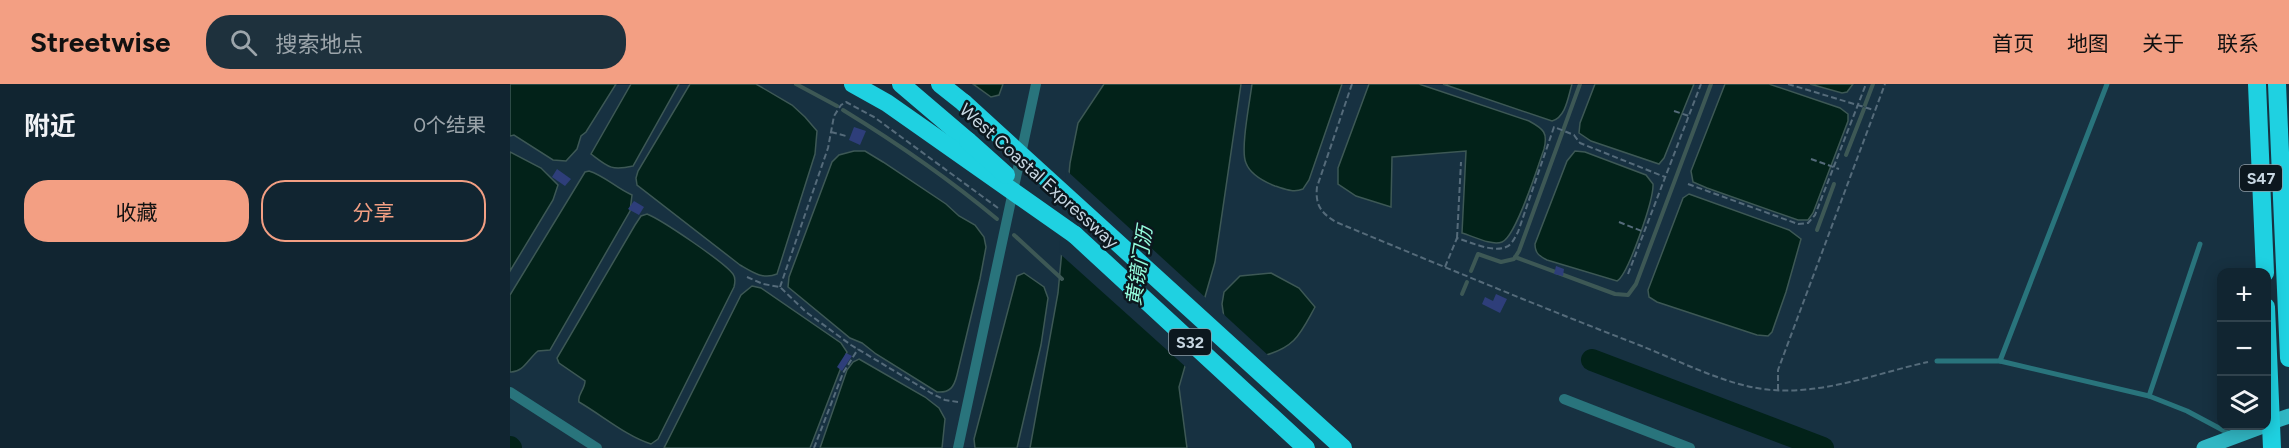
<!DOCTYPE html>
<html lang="zh">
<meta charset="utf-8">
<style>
body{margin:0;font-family:Figtree,"Noto Sans SC",sans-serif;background:#1e313d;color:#f1f3f6}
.controls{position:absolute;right:18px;bottom:18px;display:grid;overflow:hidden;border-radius:12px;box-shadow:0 3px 15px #0003}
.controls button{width:54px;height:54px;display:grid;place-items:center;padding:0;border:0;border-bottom:2px solid #30424d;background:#112531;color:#f1f3f6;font:30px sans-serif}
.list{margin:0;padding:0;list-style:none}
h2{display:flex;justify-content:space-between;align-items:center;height:78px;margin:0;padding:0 24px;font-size:26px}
h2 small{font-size:20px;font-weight:400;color:#9ca5ab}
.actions{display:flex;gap:12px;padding:18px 24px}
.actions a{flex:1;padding:14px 0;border:2px solid #f39f83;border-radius:24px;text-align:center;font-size:21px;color:#f39f83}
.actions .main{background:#f39f83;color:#111}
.icon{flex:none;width:33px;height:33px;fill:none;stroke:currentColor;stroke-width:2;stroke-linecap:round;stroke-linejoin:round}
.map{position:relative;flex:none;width:1779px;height:364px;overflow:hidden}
header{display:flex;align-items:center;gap:36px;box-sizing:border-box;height:84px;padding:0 30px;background:#f39f83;color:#111}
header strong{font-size:28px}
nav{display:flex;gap:33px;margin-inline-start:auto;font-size:21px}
.search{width:420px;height:54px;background:#1e313d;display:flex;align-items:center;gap:15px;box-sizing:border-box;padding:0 21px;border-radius:24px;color:#9ca5ab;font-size:22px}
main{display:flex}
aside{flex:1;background:#112531}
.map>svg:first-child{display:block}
.water{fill:#022219;stroke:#3d5855;stroke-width:1.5}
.pier{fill:#173141}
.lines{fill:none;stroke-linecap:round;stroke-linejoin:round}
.stream{stroke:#3d5855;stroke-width:4}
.river{stroke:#022219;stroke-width:22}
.building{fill:#2e3e7a}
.path{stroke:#556b7a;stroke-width:2;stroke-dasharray:6 3;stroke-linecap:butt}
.lane{stroke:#29747c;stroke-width:5}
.street{stroke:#29747c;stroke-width:10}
.primary{stroke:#31b6c3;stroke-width:15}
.highway{stroke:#1fd1e1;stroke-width:18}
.highway-bridge{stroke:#1fd1e1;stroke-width:18}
.labels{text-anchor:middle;stroke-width:5;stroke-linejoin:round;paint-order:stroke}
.shield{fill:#0c171e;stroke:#909da7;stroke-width:1.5}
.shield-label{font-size:16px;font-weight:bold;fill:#c8d7e2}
.street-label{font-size:18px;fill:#c8d7e2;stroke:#0c171e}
.water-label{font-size:20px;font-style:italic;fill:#95fcdd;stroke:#0c171e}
</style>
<header>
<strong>Streetwise</strong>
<div class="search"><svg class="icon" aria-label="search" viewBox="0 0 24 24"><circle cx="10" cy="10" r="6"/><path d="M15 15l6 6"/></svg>搜索地点</div>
<nav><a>首页</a><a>地图</a><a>关于</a><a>联系</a></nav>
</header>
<main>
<aside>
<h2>附近<small>0个结果</small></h2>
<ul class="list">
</ul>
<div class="actions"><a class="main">收藏</a><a>分享</a></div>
</aside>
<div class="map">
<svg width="1779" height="364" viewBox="0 0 1779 364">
<rect width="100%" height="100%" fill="#173141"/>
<g class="water">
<polygon points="0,0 106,0 76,48 71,52 67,65 56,77 43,76 4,51 0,52"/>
<path d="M121,0H169L123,82C101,87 98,83 81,70Z"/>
<path d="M180,0H246L282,21L295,33L307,47L305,70L267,190C253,196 242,188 230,181L127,101L126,94L128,87Z"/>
<polygon points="463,0 493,0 489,11 481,13"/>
<polygon points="594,0 731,0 705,178 669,303 677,364 520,364 548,209 560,79 568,39"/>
<path d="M742,0H832L799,96L793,105C783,109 775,105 765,102C755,98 740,90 736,79C730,66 740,17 742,0Z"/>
<path d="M859,0H909L1019,37C1034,45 1038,49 1034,65C1028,82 1006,153 992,158C981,162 963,152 952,149L956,67L882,73L881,123L846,112L828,100V84Z"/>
<path d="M933,0H1062C1058,13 1056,33 1042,37Z"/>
<polygon points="1085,0 1184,0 1154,74 1149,80 1081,57 1069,49 1070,39"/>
<polygon points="1215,0 1259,0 1330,24 1338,30 1338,37 1303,129 1298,136 1288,136 1197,104 1183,98 1181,87"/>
<polygon points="1300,0 1343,0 1337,8 1332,9"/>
<path d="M344,67H355L373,78L436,120L449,132L465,141L474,153L476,163L470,195L447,291C444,303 440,309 427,308L366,270L352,259L340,254L278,203L279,193L322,78L329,71Z"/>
<path d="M1065,67L1075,68L1136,91L1143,100C1144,115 1118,191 1107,197L1037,176C1029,172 1025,169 1025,160L1057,77Z"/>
<polygon points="0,68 31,84 48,101 43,116 0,187"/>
<path d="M79,87C95,92 106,104 122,111L120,127L40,266L28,267C18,275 13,289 0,288V211L75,88Z"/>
<polygon points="1179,110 1279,146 1291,155 1276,208 1262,248 1258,252 1247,251 1147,218 1139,213 1138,206 1173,114"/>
<path d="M137,130C152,136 214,178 223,190C226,194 225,199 224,203L148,355L141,360C116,352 93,332 69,318C67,310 75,306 75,297L49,279L47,274L125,141L131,132Z"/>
<polygon points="514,189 534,203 538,214 531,261 507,364 465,364 464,355 507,192"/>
<path d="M761,189L789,204L805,223C790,250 786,263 753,272L714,234L712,220L714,208L730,192Z"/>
<polygon points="242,202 251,204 331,259 337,268 300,364 154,364 231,211"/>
<polygon points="349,275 415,313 429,324 435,335 432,364 310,364 337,286 343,278"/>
</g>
<g class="pier">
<polygon points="556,86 697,215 677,284 549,169"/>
<polygon points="710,227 760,273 751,274 712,236"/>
</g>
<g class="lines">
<g class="stream">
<polyline points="286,0 327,22"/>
<polyline points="1355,21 1363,0"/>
<path d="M333,26C387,59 439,95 487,135"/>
<polyline points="1336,71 1354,25"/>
<polyline points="1307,146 1324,100"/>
<polyline points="504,151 552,195"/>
<polyline points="1005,173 1105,210 1118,211 1126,200 1201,0"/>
<polyline points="961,187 968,170 991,178 1004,175 1009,167 1070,0"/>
<polyline points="952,210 957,198"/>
</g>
<g class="river">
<polyline points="1082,276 1313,364"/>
<polyline points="0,363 1,364"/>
</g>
</g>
<g class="building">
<polygon points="344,43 356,47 350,61 339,56"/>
<polygon points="47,85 61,95 55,102 42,93"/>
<polygon points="124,117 134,123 129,131 118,125"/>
<polygon points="1046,182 1054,185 1053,192 1044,190"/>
<polygon points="986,210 997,215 990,229 972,220 975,213 983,217"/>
<polygon points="336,269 342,272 332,287 327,283"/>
</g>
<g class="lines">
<g class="path">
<path d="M842,0L807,103C805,121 811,129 826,138C927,180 1028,222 1129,261C1170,277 1219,303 1262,306C1317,310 1367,289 1418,278"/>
<polyline points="1278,0 1364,26"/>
<polyline points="1164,27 1179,32"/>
<polyline points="321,48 336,52"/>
<polyline points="1301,75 1329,85"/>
<polyline points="1178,100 1288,140 1298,139 1305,131 1356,0"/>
<polyline points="1109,138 1134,148"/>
<polyline points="947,154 951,78"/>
<path d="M935,183L947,154C960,158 983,169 996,163C1002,161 1005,153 1008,148L1044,43L1064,51L1070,59L1155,93"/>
<polyline points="1118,190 1191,0"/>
<polyline points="237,193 253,200 270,203 296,228 341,261 421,309 435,316 448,318"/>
<polyline points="270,203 318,64 324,32 331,21 336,18 364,33 488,124"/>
<polyline points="1268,306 1268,286 1375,0"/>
<polyline points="304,364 333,289 348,265"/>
</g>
<g class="lane">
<polyline points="1427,277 1490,277 1639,312 1677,327 1722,351"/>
<polyline points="1490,277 1597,0"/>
<polyline points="1639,312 1690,160"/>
</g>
<g class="street">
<polyline points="0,308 87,364"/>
<polyline points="1054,315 1180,364"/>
<polyline points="448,364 526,0"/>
</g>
<g class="primary">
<polyline points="1756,340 1779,332"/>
<polyline points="1694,364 1753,342"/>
</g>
<g class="highway">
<polyline points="391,0 458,57"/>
<polyline points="430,0 454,19"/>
<polyline points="1747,0 1755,189"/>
<polyline points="1767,0 1779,274"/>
<polyline points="565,151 796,364"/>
</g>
<g class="highway-bridge">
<polyline points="343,0 377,19 565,151"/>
<polyline points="454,19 833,364"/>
<polyline points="458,57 496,91"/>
<polyline points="1756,223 1762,364"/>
</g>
</g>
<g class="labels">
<g class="shield">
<rect x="1730" y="81" width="42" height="26" rx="4.5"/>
<rect x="659" y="245" width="42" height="26" rx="4.5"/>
</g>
<g class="shield-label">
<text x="1751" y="100">S47</text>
<text x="680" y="264">S32</text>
</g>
<g class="street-label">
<text transform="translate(529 92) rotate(42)" y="6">West Coastal Expressway</text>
</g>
<g class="water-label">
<text transform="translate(629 182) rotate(-81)" y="7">黄镜门沥</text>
</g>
</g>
</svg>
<div class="controls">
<button>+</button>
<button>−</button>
<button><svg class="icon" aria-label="layers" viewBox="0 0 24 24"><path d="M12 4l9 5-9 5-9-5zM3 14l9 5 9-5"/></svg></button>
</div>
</div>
</main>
